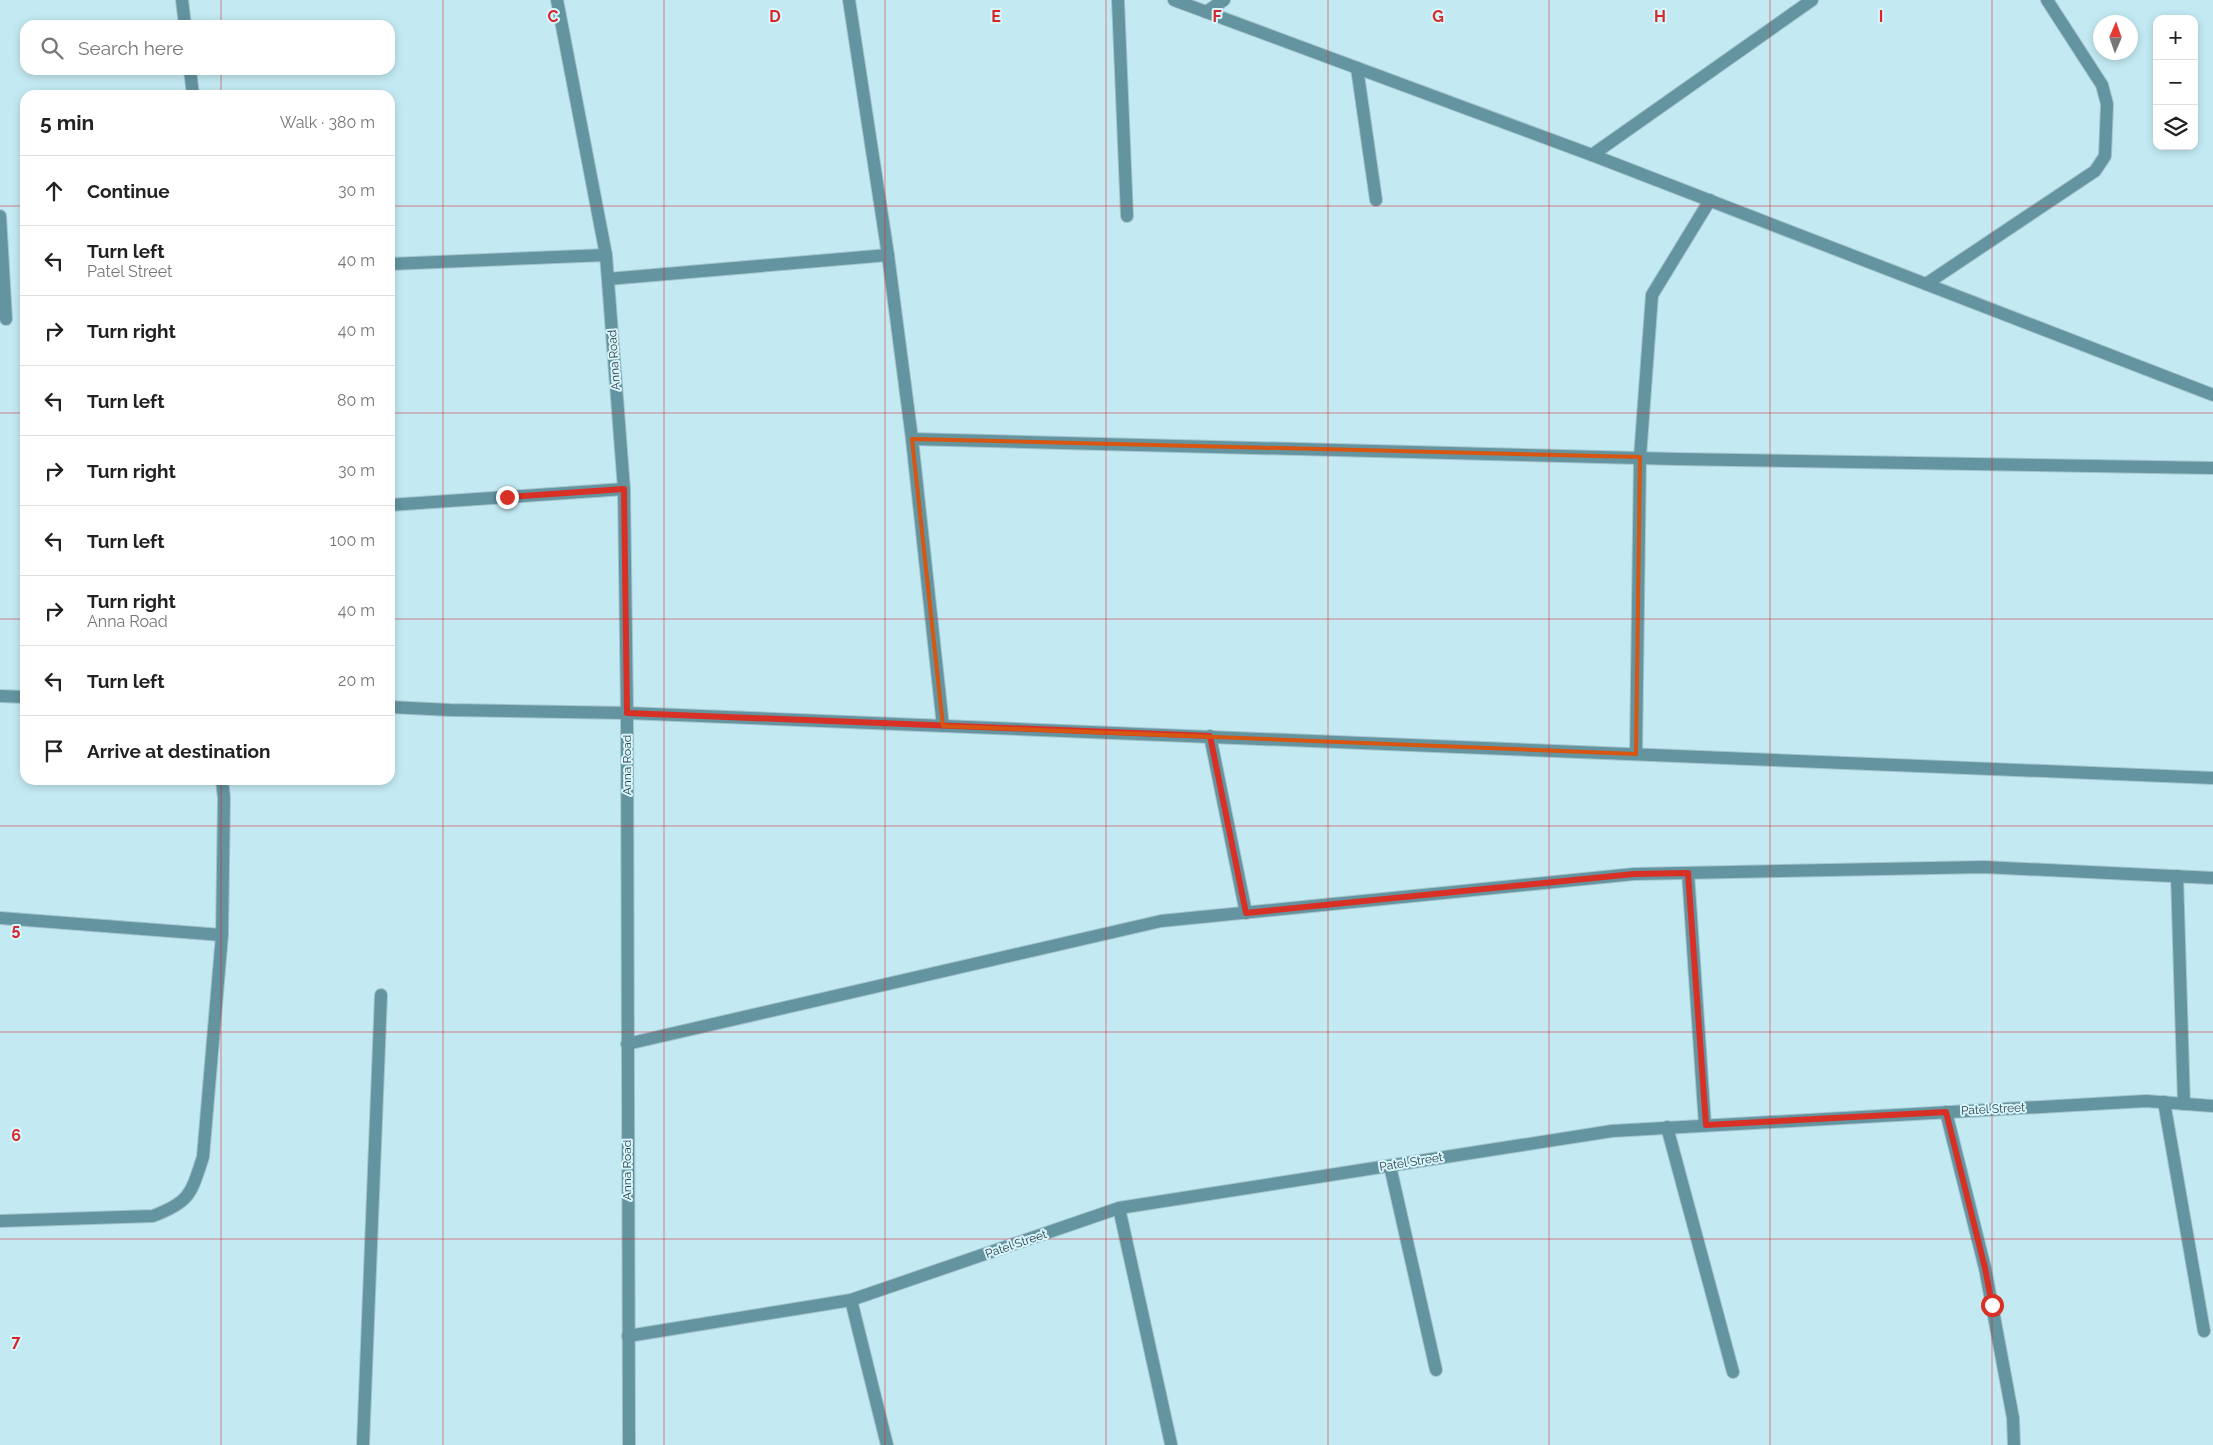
<!DOCTYPE html>
<meta charset="utf-8">
<style>
body{margin:0;font-family:Raleway,sans-serif;background:#f2f2f2;color:#222}
.controls{position:absolute;right:15px;top:15px;display:grid;overflow:hidden;border-radius:10px;box-shadow:0 2px 8px #0003}
.controls button{width:45px;height:45px;display:grid;place-items:center;padding:0;border:0;border-bottom:1px solid #e0e0e0;background:#fff;color:#222;font:25px sans-serif}
.compass{position:absolute;left:2093px;top:15px;width:45px;height:45px;border-radius:50%;background:#fff;box-shadow:0 2px 8px #0003;rotate:2deg}
.stop{position:absolute;width:15px;height:15px;margin:-11px;border:4px solid #d93025;border-radius:50%;background:#fff}
.stop.end{background:#d93025;border-color:#fff;box-shadow:0 1px 5px #0008}
.list{margin:0;padding:0;list-style:none}
h2{display:flex;justify-content:space-between;align-items:center;height:65px;margin:0;padding:0 20px;font-size:21px}
h2 small{font-size:16px;font-weight:400;color:#767676}
.list li{display:grid;grid-template-columns:32px 1fr auto;gap:15px;align-items:center;box-sizing:border-box;height:70px;padding:0 20px;border-top:1px solid #e0e0e0}
.list b{display:block;font-size:19px;white-space:nowrap}
.list p{margin:0;font-size:16px;white-space:nowrap;color:#767676}
.list em{font-size:16px;font-style:normal;color:#767676}
.icon{flex:none;width:28px;height:28px;fill:none;stroke:currentColor;stroke-width:2;stroke-linecap:round;stroke-linejoin:round}
.map{position:relative;flex:none;width:2213px;height:1445px;overflow:hidden}
.search{position:absolute;background:#fff;box-shadow:0 2px 8px #0003;left:20px;top:20px;width:375px;height:55px;display:flex;align-items:center;gap:12px;box-sizing:border-box;padding:0 18px;border-radius:15px;color:#767676;font-size:19px}
.panel{position:absolute;background:#fff;box-shadow:0 2px 8px #0003;left:20px;top:90px;width:375px;height:695px;border-radius:15px}
.map>svg:first-child{display:block}
.lines{fill:none;stroke-linecap:round;stroke-linejoin:round}
.minor-casing{stroke:#a3c4cc;stroke-width:14}
.minor{stroke:#6394a0;stroke-width:12}
.route{stroke:#d93025;stroke-width:6}
.marked{fill:none;stroke:#d65612;stroke-width:4;stroke-linejoin:round}
.grid{fill:none;stroke:#d62828;stroke-width:1;stroke-opacity:0.55}
.labels{text-anchor:middle;stroke-width:4;stroke-linejoin:round;paint-order:stroke}
.street-label{font-size:12px;fill:#303f43;stroke:#d7f6fd}
.grid-label{font-size:16px;text-anchor:middle;font-weight:bold;fill:#d62828;stroke:#d7f6fd;stroke-width:4;stroke-linejoin:round;paint-order:stroke}
</style>
<div class="map">
<svg width="2213" height="1445" viewBox="0 0 2213 1445">
<rect width="100%" height="100%" fill="#c3eaf3"/>
<g class="lines">
<g class="minor-casing">
<g id="minor">
<polyline points="182,0 185,25"/>
<polyline points="557,0 606,255 624,489 627,713 629,1445"/>
<polyline points="849,0 888,255 912,439 943,726"/>
<polyline points="1118,0 1127,216"/>
<polyline points="1174,0 1592,155 2213,395"/>
<polyline points="1206,12 1224,0"/>
<polyline points="1357,68 1376,200"/>
<polyline points="190,70 193,95"/>
<polyline points="1592,155 1812,0"/>
<polyline points="0,216 6,319"/>
<polyline points="390,264 606,255"/>
<polyline points="608,279 888,255"/>
<polyline points="1926,284 2095,171 2105,156 2107,104 2102,85 2047,0"/>
<polyline points="912,439 1676,459 2213,468"/>
<polyline points="390,505 624,489"/>
<polyline points="0,696 25,697"/>
<polyline points="390,707 450,710 627,713 2213,778"/>
<polyline points="1210,736 1246,913"/>
<polyline points="1636,754 1640,457 1652,295 1710,200"/>
<polyline points="1688,873 1705,1125"/>
<polyline points="2177,876 2184,1104"/>
<polyline points="0,918 222,935"/>
<polyline points="627,1044 1161,921 1634,874 1984,867 2213,878"/>
<polyline points="2164,1102 2204,1331"/>
<polyline points="1946,1112 1985,1268 2013,1418 2014,1445"/>
<polyline points="1667,1127 1733,1372"/>
<polyline points="1390,1166 1436,1370"/>
<polyline points="1119,1208 1171,1444"/>
<path d="M0,1221L153,1216C190,1202 191,1194 203,1157L222,935L224,798L222,780"/>
<polyline points="851,1300 887,1445"/>
<polyline points="628,1336 851,1300 1119,1208 1612,1131 2146,1101 2213,1106"/>
<polyline points="363,1445 381,995"/>
</g>
</g>
<use href="#minor" class="minor"/>
</g>
<g class="lines">
<polyline class="route" points="507,497 624,489 627,713 1210,736 1246,913 1634,874 1688,873 1706,1125 1946,1112 1985,1268 1992,1305"/>
</g>
<path class="marked" d="M912,439L1640,457L1636,754L943,726Z"/>
<path class="grid" d="M221,0V25M443,0V1445M664,0V1445M885,0V1445M1106,0V1445M1328,0V1445M1549,0V1445M1770,0V1445M1992,0V1445M221,70V95M0,206H25M390,206H2213M0,413H25M390,413H2213M0,619H25M390,619H2213M221,780V1445M0,826H2213M0,1032H2213M0,1239H2213"/>
<g class="labels">
<g class="street-label">
<text transform="translate(614 360) rotate(-94)" y="4">Anna Road</text>
<text transform="translate(627 765) rotate(-90)" y="4">Anna Road</text>
<text transform="translate(1993 1109) rotate(-3)" y="4">Patel Street</text>
<text transform="translate(1411 1162) rotate(-9)" y="4">Patel Street</text>
<text transform="translate(627 1170) rotate(-90)" y="4">Anna Road</text>
<text transform="translate(1016 1244) rotate(-19)" y="4">Patel Street</text>
</g>
</g>
<g class="grid-label">
<text x="553" y="22">C</text>
<text x="775" y="22">D</text>
<text x="996" y="22">E</text>
<text x="1217" y="22">F</text>
<text x="1438" y="22">G</text>
<text x="1660" y="22">H</text>
<text x="1881" y="22">I</text>
<text x="16" y="935">5</text>
<text x="16" y="1141">6</text>
<text x="16" y="1347">7</text>
</g>
</svg>
<div class="controls">
<button>+</button>
<button>−</button>
<button><svg class="icon" aria-label="layers" viewBox="0 0 24 24"><path d="M12 4l9 5-9 5-9-5zM3 14l9 5 9-5"/></svg></button>
</div>
<svg class="compass" viewBox="-18 -18 36 36"><path d="M0-13l5 13h-10z" fill="#e53935"/><path d="M0 13l5-13h-10z" fill="#767676"/></svg>
<div class="stop" style="left:1992px;top:1305px"></div>
<div class="stop end" style="left:507px;top:497px"></div>
<div class="search"><svg class="icon" aria-label="search" viewBox="0 0 24 24"><circle cx="10" cy="10" r="6"/><path d="M15 15l6 6"/></svg>Search here</div>
<section class="panel">
<h2>5 min<small>Walk · 380 m</small></h2>
<ul class="list">
<li><svg class="icon" aria-label="ahead" viewBox="0 0 24 24"><path d="M12 20V5M6 11l6-6 6 6"/></svg><div><b>Continue</b></div><em>30 m</em></li>
<li><svg class="icon" aria-label="left" viewBox="0 0 24 24"><path d="M17 20v-9H6M10 6l-5 5 5 5"/></svg><div><b>Turn left</b><p>Patel Street</p></div><em>40 m</em></li>
<li><svg class="icon" aria-label="right" viewBox="0 0 24 24"><path d="M7 20v-9h11M14 6l5 5-5 5"/></svg><div><b>Turn right</b></div><em>40 m</em></li>
<li><svg class="icon" aria-label="left" viewBox="0 0 24 24"><path d="M17 20v-9H6M10 6l-5 5 5 5"/></svg><div><b>Turn left</b></div><em>80 m</em></li>
<li><svg class="icon" aria-label="right" viewBox="0 0 24 24"><path d="M7 20v-9h11M14 6l5 5-5 5"/></svg><div><b>Turn right</b></div><em>30 m</em></li>
<li><svg class="icon" aria-label="left" viewBox="0 0 24 24"><path d="M17 20v-9H6M10 6l-5 5 5 5"/></svg><div><b>Turn left</b></div><em>100 m</em></li>
<li><svg class="icon" aria-label="right" viewBox="0 0 24 24"><path d="M7 20v-9h11M14 6l5 5-5 5"/></svg><div><b>Turn right</b><p>Anna Road</p></div><em>40 m</em></li>
<li><svg class="icon" aria-label="left" viewBox="0 0 24 24"><path d="M17 20v-9H6M10 6l-5 5 5 5"/></svg><div><b>Turn left</b></div><em>20 m</em></li>
<li><svg class="icon" aria-label="arrive" viewBox="0 0 24 24"><path d="M6 21V4h12l-3 4 3 4H6"/></svg><div><b>Arrive at destination</b></div></li>
</ul>
</section>
</div>
